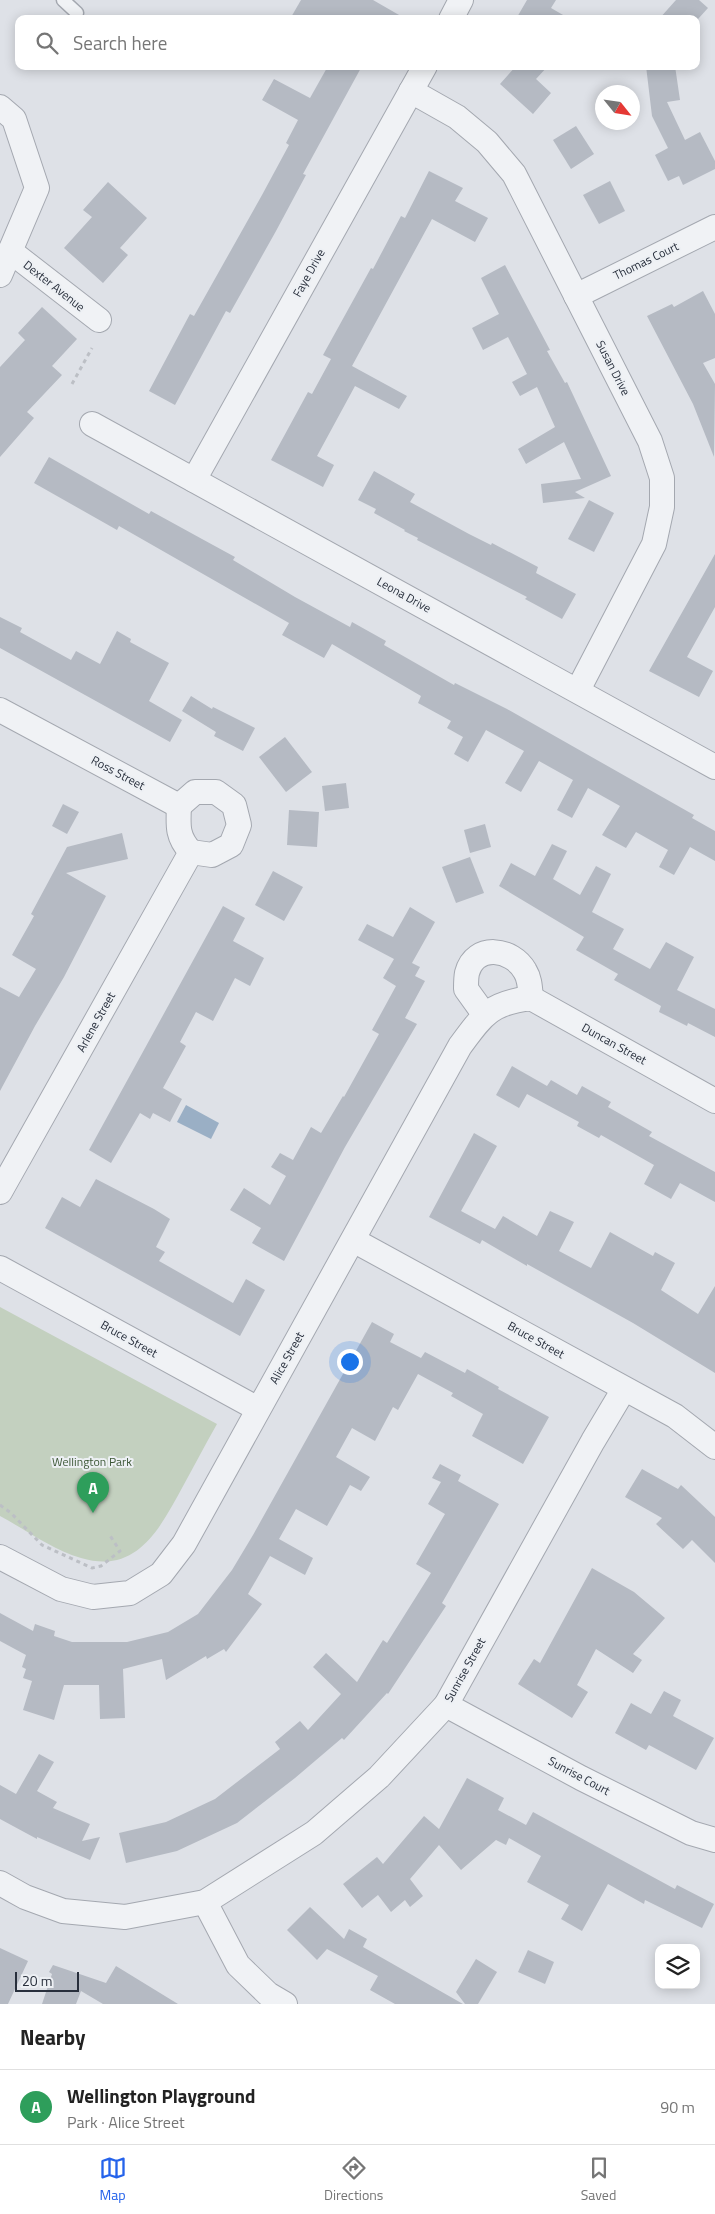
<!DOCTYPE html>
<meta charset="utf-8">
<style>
body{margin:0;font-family:"Titillium Web",sans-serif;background:#f2f2f2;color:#222}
.controls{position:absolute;right:15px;bottom:15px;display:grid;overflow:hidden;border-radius:10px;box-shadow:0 2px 12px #0003}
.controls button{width:45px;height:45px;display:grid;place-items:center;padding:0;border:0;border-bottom:1px solid #e0e0e0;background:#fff;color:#222;font:25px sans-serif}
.compass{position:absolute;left:595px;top:85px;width:45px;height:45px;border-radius:50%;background:#fff;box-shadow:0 2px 12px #0003;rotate:120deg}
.scale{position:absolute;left:15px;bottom:12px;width:64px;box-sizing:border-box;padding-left:5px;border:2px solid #282f3c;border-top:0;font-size:14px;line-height:18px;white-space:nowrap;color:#282f3c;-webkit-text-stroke:4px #edf0f4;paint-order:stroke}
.you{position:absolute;left:349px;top:1361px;width:18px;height:18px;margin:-12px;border:4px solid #fff;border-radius:50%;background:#1a73e8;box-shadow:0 0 0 8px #1a73e833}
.badge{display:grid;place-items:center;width:32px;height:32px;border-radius:50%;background:#2563eb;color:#fff;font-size:16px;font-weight:700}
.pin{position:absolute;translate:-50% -41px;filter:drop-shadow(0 1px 2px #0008)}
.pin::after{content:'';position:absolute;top:26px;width:18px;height:15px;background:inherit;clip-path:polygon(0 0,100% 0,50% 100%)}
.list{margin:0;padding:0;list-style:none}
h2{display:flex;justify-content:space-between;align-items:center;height:65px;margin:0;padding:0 20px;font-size:21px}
h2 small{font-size:16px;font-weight:400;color:#767676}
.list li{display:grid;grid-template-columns:32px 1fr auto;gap:15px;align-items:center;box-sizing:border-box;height:75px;padding:0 20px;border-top:1px solid #e0e0e0}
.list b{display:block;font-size:19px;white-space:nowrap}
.list p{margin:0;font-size:16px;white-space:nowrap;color:#767676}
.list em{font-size:16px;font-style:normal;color:#767676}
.icon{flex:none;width:28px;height:28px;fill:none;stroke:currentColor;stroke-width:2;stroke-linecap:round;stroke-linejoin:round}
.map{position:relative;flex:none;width:715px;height:2004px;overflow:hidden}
.search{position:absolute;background:#fff;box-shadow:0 2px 12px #0003;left:15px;right:15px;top:15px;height:55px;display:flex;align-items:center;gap:12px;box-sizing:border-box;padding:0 18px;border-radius:10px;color:#767676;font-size:19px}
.sheet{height:140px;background:#fff}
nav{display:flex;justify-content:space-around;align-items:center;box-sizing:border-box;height:70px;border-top:1px solid #e0e0e0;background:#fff;font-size:14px;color:#767676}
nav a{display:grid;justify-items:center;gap:2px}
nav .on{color:#2563eb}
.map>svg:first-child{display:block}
.green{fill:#c3d0bf}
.water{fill:#9aafc5}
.building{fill:#b5bac3}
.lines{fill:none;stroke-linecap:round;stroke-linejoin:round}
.service-casing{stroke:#a4a8b0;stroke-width:15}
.minor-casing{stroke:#a4a8b0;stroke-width:26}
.path{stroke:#bcbfc5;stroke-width:3;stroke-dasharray:4 4;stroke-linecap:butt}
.service{stroke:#f0f2f5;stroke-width:12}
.minor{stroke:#f0f2f5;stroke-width:24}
.labels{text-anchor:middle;stroke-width:4;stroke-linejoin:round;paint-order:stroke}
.street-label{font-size:12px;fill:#282f3c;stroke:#edf0f4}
.park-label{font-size:12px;fill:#3c5736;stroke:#edf0f4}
</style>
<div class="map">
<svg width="715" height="2004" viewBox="0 0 715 2004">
<rect width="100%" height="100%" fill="#dee1e7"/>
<path class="green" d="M0,1307L217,1424C205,1445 194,1466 182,1488C160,1528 137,1575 81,1558C53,1550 26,1530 0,1516Z"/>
<polygon class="water" points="186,1105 219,1123 211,1139 177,1122"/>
<g class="building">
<polygon points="301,0 373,0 406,19 290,19"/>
<polygon points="527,0 556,0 551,8 570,19 516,19"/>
<polygon points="676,0 699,0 708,8 698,19 659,19"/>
<polygon points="328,66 362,66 303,174 306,175 276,231 230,313 226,311 175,405 149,391 190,314 194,316 262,195 289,145 286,143 298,120 262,100 274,79 310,98"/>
<polygon points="516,66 548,66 536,79 551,93 533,114 500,84"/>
<polygon points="646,66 675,66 680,100 667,102 685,140 700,132 715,161 715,169 683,185 679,176 668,181 655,155 668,148 652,116"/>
<polygon points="576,126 594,154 571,169 553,140"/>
<polygon points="429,171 463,188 455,201 488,218 475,242 432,219 352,366 407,396 399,409 355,386 317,456 334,465 323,487 271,460 308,392 312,394 331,359 323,355 371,268 373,269 401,216 405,218"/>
<polygon points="610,181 625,211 599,224 583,195"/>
<polygon points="108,182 147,218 120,248 128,255 103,283 64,248 92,217 83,210"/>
<polygon points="505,265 550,350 547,351 565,383 567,382 611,476 575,492 585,498 543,503 541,484 581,479 564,442 526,464 518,449 555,427 537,387 520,396 512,382 527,374 508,337 483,350 472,328 499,314 481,278"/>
<polygon points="703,291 715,314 715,358 703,363 715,384 714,457 693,404 647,316 672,304 674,307"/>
<polygon points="42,307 77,339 52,366 62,375 27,412 34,418 0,457 0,367 25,340 18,333"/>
<polygon points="49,457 149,514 151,511 202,539 235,557 233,560 295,597 350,627 352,622 386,641 384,645 454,685 455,683 507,709 694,815 692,818 715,831 715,861 690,847 674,875 659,867 668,850 636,832 626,848 602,835 620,806 588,788 572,818 557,810 573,780 539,761 521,792 505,783 524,751 486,730 468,762 454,754 463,737 447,728 451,721 418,703 421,696 332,644 324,658 282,635 289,623 119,526 117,530 34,483"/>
<polygon points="374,471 415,494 410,502 469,534 491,545 492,543 538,567 536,573 576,594 562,619 525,599 527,597 417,540 418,538 404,531 405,530 374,513 376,509 358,500"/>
<polygon points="589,500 614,513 594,552 568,539"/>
<polygon points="715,554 715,607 687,657 713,671 699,697 649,671"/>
<polygon points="0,617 22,628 20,632 71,660 76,651 100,664 117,631 131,639 130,642 169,663 149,701 182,720 170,742 0,648"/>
<polygon points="191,696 212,709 213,707 255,728 243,751 214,736 216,732 182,711"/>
<polygon points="285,737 312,772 286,792 259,757"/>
<polygon points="346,783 349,808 325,811 322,786"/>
<polygon points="63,804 79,812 67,834 52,826"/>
<polygon points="289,810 319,812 317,847 287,845"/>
<polygon points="485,824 491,847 470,853 464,830"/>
<polygon points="122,833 128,859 66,873 106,896 64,977 35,1026 0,1091 0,987 19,997 36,969 12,955 34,916 31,914 67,847"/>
<polygon points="552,844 567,851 553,879 580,895 596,866 611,874 592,912 624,929 613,949 650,969 666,942 694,957 677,990 715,1009 715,1037 688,1023 687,1026 659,1012 661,1006 614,980 618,974 576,950 584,937 499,886 511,863 535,876"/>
<polygon points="470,857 484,893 456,903 442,867"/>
<polygon points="273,871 303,887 284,921 255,905"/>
<polygon points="223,906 245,918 233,941 264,958 250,986 235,978 213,1021 196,1012 180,1042 186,1046 163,1088 182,1099 170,1122 153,1113 150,1119 140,1113 111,1163 89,1150"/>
<polygon points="410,907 435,922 412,963 420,967 415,976 425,981 405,1018 417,1024 345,1147 284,1261 252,1243 261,1228 230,1210 244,1188 270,1205 286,1176 271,1167 280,1153 293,1160 311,1127 321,1133 343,1096 344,1097 379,1034 372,1030 396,986 383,978 394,959 358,940 367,924 393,937"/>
<polygon points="512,1066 547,1086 551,1080 577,1095 582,1086 611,1102 608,1107 652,1132 649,1136 715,1172 715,1202 680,1183 671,1199 644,1184 654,1165 601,1135 599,1138 577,1126 579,1122 527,1094 519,1108 496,1095"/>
<polygon points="474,1133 497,1146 461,1211 495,1229 503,1216 537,1236 550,1211 574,1222 559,1251 591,1268 610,1232 653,1256 655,1252 675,1263 661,1290 698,1314 715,1286 715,1373 633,1323 527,1264 527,1266 482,1240 480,1244 429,1217"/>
<polygon points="96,1179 154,1209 170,1219 156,1247 165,1252 159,1261 233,1303 246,1279 265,1290 240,1336 45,1228 62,1197 80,1207"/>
<polygon points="372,1322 394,1334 390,1342 421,1358 425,1352 465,1373 467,1369 499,1387 498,1389 549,1417 523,1464 472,1436 483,1414 451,1396 453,1393 418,1374 398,1410 393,1407 375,1441 352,1428 336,1457 370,1477 361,1491 350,1485 327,1526 296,1509 279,1539 313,1558 305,1575 270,1556 248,1594 262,1604 226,1652 224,1649 207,1659 206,1656 166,1680 162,1659 123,1669 125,1718 100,1719 99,1685 64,1685 54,1720 23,1710 32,1681 23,1678 26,1669 22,1667 26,1655 0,1641 0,1613 33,1631 35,1624 55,1631 54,1636 72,1642 127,1642 168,1632 198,1614 232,1570 253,1535"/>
<polygon points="440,1464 461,1475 458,1481 499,1504 442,1603 446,1606 388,1694 387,1693 344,1740 342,1738 295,1778 237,1823 177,1851 126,1863 119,1833 166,1822 215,1799 280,1749 275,1742 300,1721 308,1730 341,1694 313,1667 326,1653 357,1682 383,1640 387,1643 431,1573 416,1564 445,1514 428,1504 441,1482 432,1478"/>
<polygon points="642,1469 678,1489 681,1485 715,1517 715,1563 692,1540 683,1549 656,1524 662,1518 625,1497"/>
<polygon points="592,1568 634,1592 665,1618 633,1654 642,1660 633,1673 596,1649 577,1685 588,1692 572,1718 518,1684 534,1659 540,1663"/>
<polygon points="664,1691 681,1700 673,1716 714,1738 696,1770 649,1745 646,1750 615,1733 631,1703 651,1714"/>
<polygon points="39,1754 54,1762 37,1791 57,1802 53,1808 90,1824 82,1841 100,1837 90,1860 37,1837 37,1839 0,1819 0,1785 16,1794"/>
<polygon points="467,1778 504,1798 498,1810 526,1825 533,1812 675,1889 677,1885 714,1904 702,1928 645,1900 644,1904 608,1884 582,1931 561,1919 569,1905 527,1882 541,1856 509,1838 506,1845 496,1840 461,1870 439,1845 410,1879 423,1896 410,1907 405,1900 391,1912 378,1895 362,1908 343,1884 377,1857 383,1864 424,1816 439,1829"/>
<polygon points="310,1907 344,1939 349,1929 367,1939 363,1947 463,2004 395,2004 370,1990 378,1976 327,1949 317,1960 287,1930"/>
<polygon points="0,1948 28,1961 8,2004 0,2004"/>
<polygon points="528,1950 554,1962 545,1984 518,1972"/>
<polygon points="476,1959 497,1972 478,2004 465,2004 456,1992"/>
<polygon points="53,1965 106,1983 116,1966 178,2004 103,2004 81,1991 76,2004 42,2004 52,1974 49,1972"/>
</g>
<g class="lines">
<g class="service-casing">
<polyline id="service" points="63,0 77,13"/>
</g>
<g class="minor-casing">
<g id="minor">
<polyline points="451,19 461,0"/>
<polyline points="411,91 457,117 487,142 514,174 650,441 662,478 662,507 654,544 578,690"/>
<polyline points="0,107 14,119 37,188 0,275"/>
<polyline points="10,251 99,320"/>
<polyline points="576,296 715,227"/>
<polyline points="92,424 715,767"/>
<polyline points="194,480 425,66"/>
<polyline points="0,710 179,806"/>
<polyline points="179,806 195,792 216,792 234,805 239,825 231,845 212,855 191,852"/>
<path d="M484,1014L466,989C466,984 466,978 467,973C475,943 512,948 525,971C530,979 530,989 531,998"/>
<path d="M0,1192L191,852C177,837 178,826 179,806"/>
<polyline points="353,1240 675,1416 715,1447"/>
<polyline points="0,1268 258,1409"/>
<path d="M0,1557L61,1589L93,1597L130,1593L161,1574L184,1544L460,1046C483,1015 490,1003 531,998L715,1101"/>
<polyline points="446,1705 581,1778 691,1833 715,1840"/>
<polyline points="0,1883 25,1897 63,1911 125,1917 205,1902 314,1833 379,1777 446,1705 593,1441 624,1389"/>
<polyline points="205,1902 238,1965 268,1994 285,2004"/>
</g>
</g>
<g class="path">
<polyline points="72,384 92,348"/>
<polyline points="0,1505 11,1513 42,1545 92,1568 101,1566 120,1551 109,1534"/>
</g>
<use href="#service" class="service"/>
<use href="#minor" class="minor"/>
</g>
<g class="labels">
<g class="street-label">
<text transform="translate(646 261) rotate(-26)" y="4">Thomas Court</text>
<text transform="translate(309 273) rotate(-61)" y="4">Faye Drive</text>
<text transform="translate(54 286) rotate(38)" y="4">Dexter Avenue</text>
<text transform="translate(613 368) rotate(63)" y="4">Susan Drive</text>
<text transform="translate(404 595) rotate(29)" y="4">Leona Drive</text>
<text transform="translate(118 773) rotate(28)" y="4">Ross Street</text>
<text transform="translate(96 1022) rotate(-61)" y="4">Arlene Street</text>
<text transform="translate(614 1044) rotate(29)" y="4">Duncan Street</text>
<text transform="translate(129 1339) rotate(29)" y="4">Bruce Street</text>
<text transform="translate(536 1340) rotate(29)" y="4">Bruce Street</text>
<text transform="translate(287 1358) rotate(-61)" y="4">Alice Street</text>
<text transform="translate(465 1670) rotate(-61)" y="4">Sunrise Street</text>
<text transform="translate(579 1776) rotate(28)" y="4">Sunrise Court</text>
</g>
<g class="park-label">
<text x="92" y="1466">Wellington Park</text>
</g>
</g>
</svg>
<div class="controls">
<button><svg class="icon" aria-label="layers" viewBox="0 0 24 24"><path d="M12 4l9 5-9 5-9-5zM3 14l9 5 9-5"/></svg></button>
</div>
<svg class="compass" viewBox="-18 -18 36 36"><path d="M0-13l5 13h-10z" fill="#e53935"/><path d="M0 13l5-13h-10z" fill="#767676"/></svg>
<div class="scale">20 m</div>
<div class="you"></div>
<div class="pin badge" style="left:93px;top:1513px;background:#2e9e5b">A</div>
<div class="search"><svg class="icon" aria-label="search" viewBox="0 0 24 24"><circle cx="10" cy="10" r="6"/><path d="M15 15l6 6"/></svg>Search here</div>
</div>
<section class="sheet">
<h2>Nearby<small></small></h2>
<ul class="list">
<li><span class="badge" style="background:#2e9e5b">A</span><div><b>Wellington Playground</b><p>Park · Alice Street</p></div><em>90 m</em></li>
</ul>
</section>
<nav>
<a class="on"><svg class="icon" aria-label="map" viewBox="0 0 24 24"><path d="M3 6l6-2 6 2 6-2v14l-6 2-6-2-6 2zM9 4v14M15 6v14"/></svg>Map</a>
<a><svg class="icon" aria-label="directions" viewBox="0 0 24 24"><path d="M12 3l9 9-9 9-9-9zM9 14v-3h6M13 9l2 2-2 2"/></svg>Directions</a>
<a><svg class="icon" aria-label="saved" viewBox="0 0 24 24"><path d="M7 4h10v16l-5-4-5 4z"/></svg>Saved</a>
</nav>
